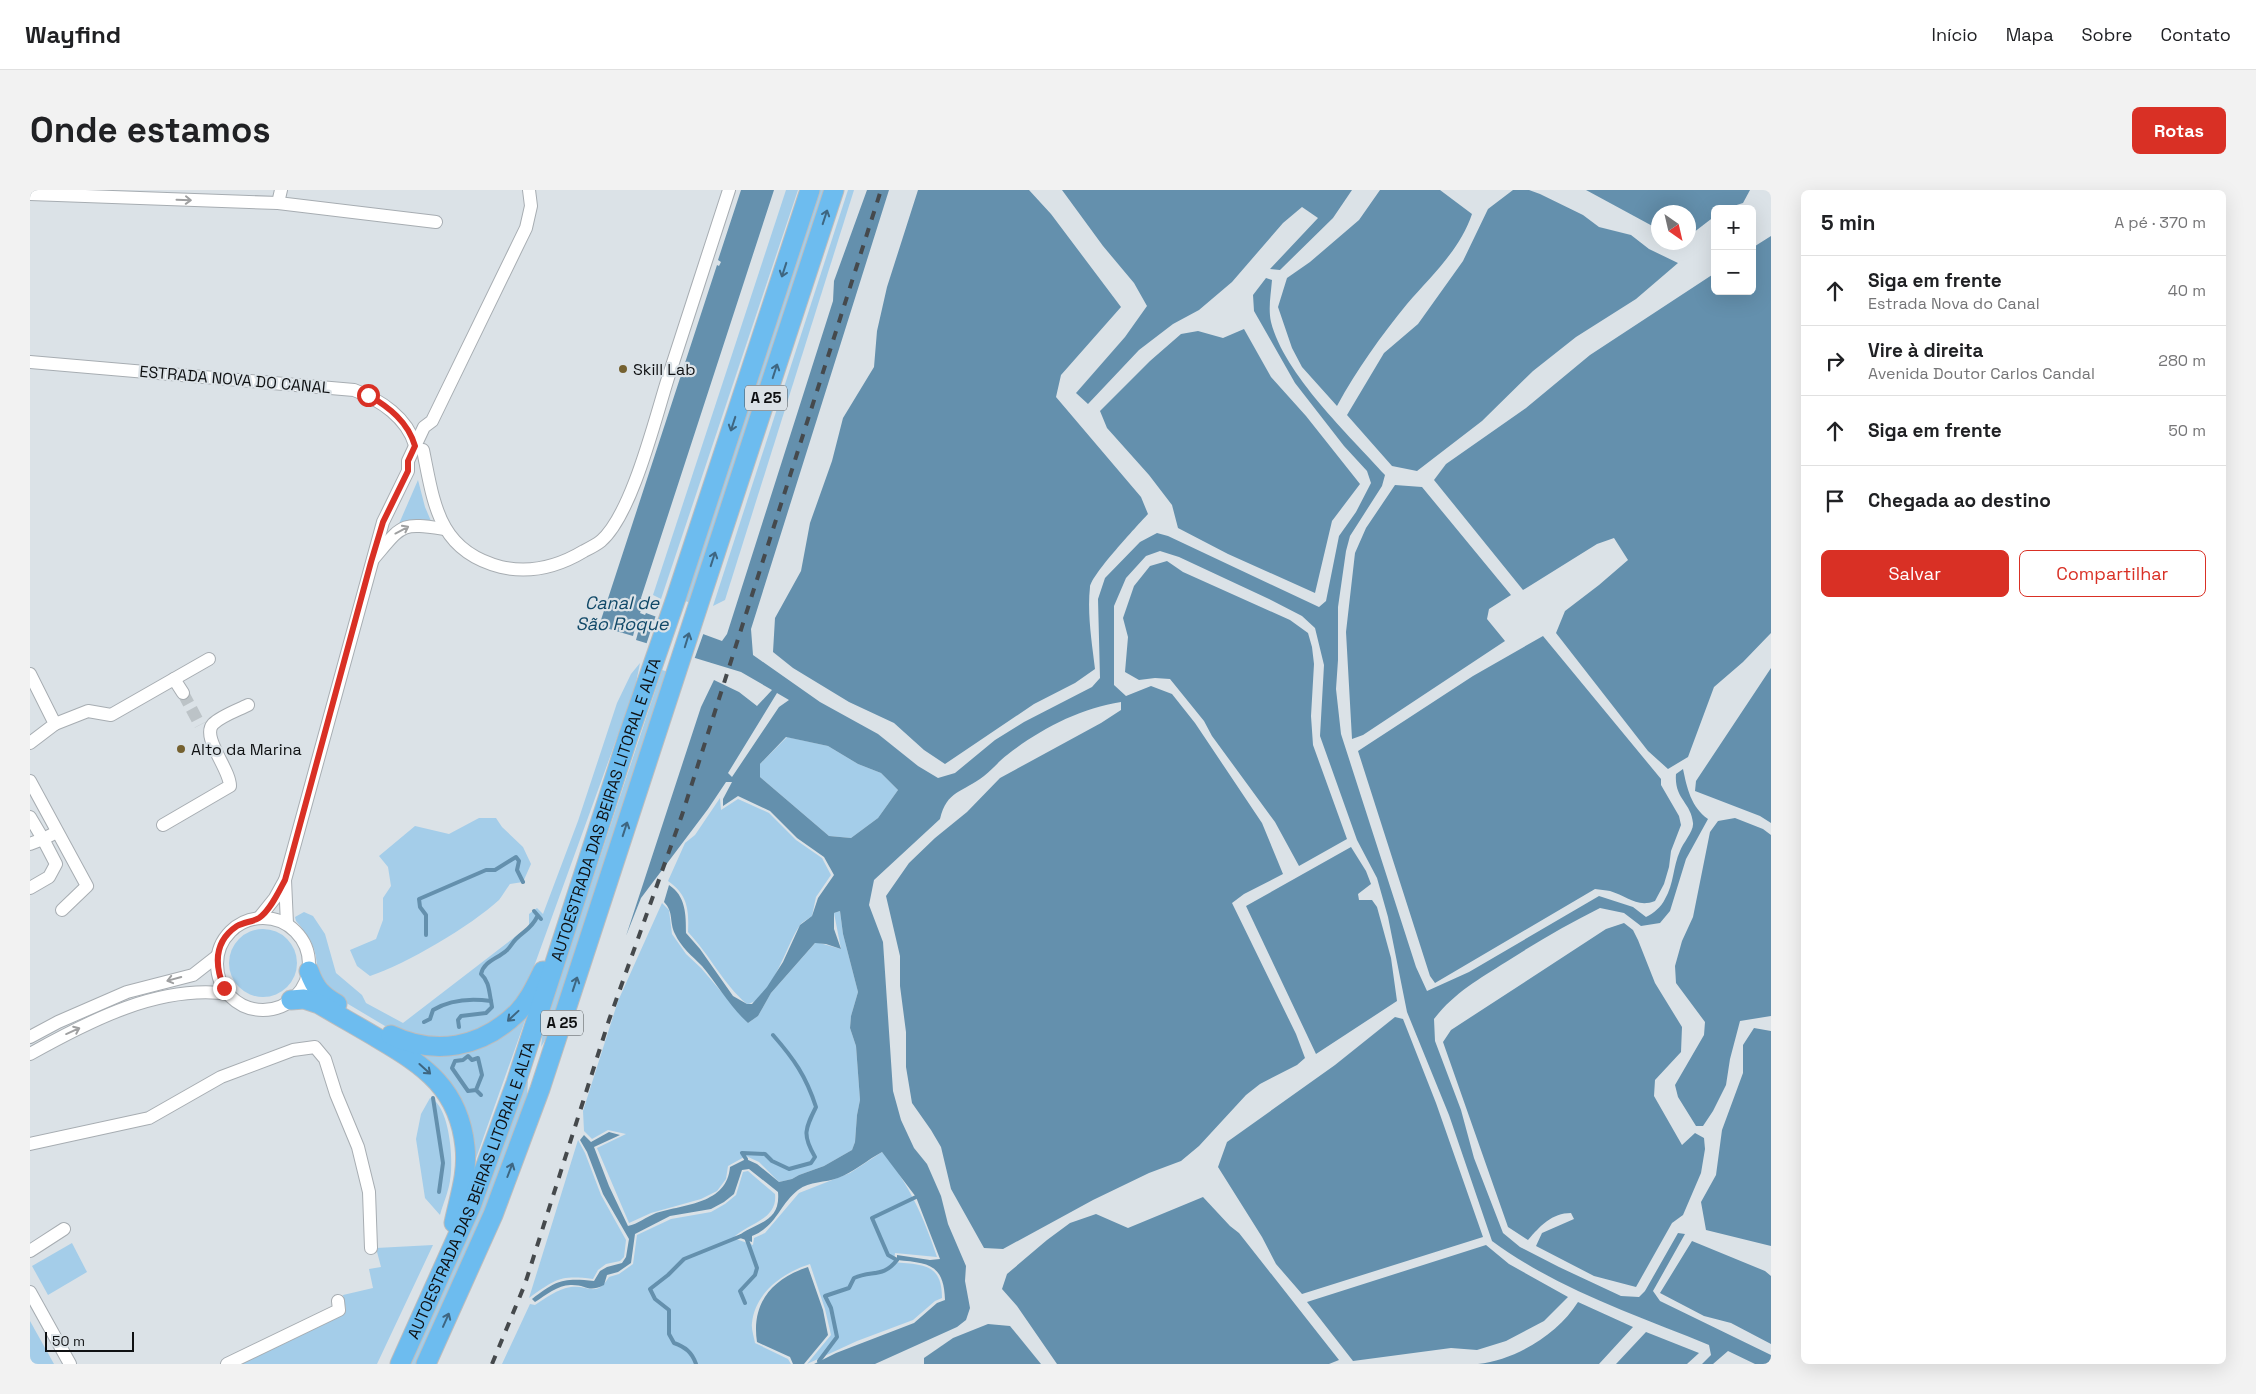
<!DOCTYPE html>
<html lang="pt">
<meta charset="utf-8">
<style>
body{margin:0;font-family:"Space Grotesk",sans-serif;background:#f2f2f2;color:#202124}
.controls{position:absolute;right:15px;top:15px;display:grid;overflow:hidden;border-radius:8px;box-shadow:0 5px 20px #0002}
.controls button{width:45px;height:45px;display:grid;place-items:center;padding:0;border:0;border-bottom:1px solid #e0e0e0;background:#fff;color:#202124;font:25px sans-serif}
.compass{position:absolute;left:1621px;top:15px;width:45px;height:45px;border-radius:50%;background:#fff;box-shadow:0 5px 20px #0002;rotate:146deg}
.scale{position:absolute;left:15px;bottom:12px;width:89px;box-sizing:border-box;padding-left:5px;border:2px solid #0f1113;border-top:0;font-size:14px;line-height:18px;white-space:nowrap;color:#0f1113;-webkit-text-stroke:4px #dbe2e7;paint-order:stroke}
.stop{position:absolute;width:15px;height:15px;margin:-11px;border:4px solid #d93025;border-radius:50%;background:#fff}
.stop.end{background:#d93025;border-color:#fff;box-shadow:0 1px 5px #0008}
.list{margin:0;padding:0;list-style:none}
h2{display:flex;justify-content:space-between;align-items:center;height:65px;margin:0;padding:0 20px;font-size:21px}
h2 small{font-size:16px;font-weight:400;color:#757577}
.list li{display:grid;grid-template-columns:32px 1fr auto;gap:15px;align-items:center;box-sizing:border-box;height:70px;padding:0 20px;border-top:1px solid #e0e0e0}
.list b{display:block;font-size:19px;white-space:nowrap}
.list p{margin:0;font-size:16px;white-space:nowrap;color:#757577}
.list em{font-size:16px;font-style:normal;color:#757577}
.actions{display:flex;gap:10px;padding:15px 20px}
.actions a{flex:1;padding:11px 0;border:1px solid #d93025;border-radius:8px;text-align:center;font-size:18px;color:#d93025}
.actions .main{background:#d93025;color:#fff}
.icon{flex:none;width:28px;height:28px;fill:none;stroke:currentColor;stroke-width:2;stroke-linecap:round;stroke-linejoin:round}
.map{position:relative;flex:none;width:1741px;height:1174px;overflow:hidden;border-radius:8px}
header{display:flex;align-items:center;gap:30px;box-sizing:border-box;height:70px;padding:0 25px;background:#fff;border-bottom:1px solid #e0e0e0}
header strong{font-size:24px}
nav{display:flex;gap:28px;margin-inline-start:auto;font-size:18px}
.intro{display:flex;align-items:center;justify-content:space-between;box-sizing:border-box;height:120px;padding:0 30px}
h1{margin:0;font-size:35px}
.button{padding:12px 22px;border-radius:8px;background:#d93025;color:#fff;font-size:18px;font-weight:700}
main{display:flex;gap:30px;padding:0 30px}
aside{flex:1;background:#fff;border-radius:8px;box-shadow:0 5px 20px #0002}
.map>svg:first-child{display:block}
.green{fill:#a4cde9}
.water{fill:#6490ad;fill-rule:evenodd}
.pier{fill:#dbe2e7}
.lines{fill:none;stroke-linecap:round;stroke-linejoin:round}
.stream{stroke:#6490ad;stroke-width:4}
.minor-tunnel{stroke:#bcc3c7;stroke-width:12;stroke-dasharray:12 6;stroke-linecap:butt}
.minor-casing{stroke:#a7adb2;stroke-width:14}
.highway-casing{stroke:#bcbcbd;stroke-width:21}
.minor{stroke:#fff;stroke-width:12}
.highway{stroke:#6dbcef;stroke-width:19}
.rail{stroke:#45494c;stroke-width:4;stroke-dasharray:9 9;stroke-linecap:butt}
.oneway{stroke:#9fa0a1}
.oneway2{stroke:#3e6681}
.route{stroke:#d93025;stroke-width:6}
.poi-dot{fill:#756130;stroke:#dbe2e7;stroke-width:2}
.labels{text-anchor:middle;stroke-width:4.5;stroke-linejoin:round;paint-order:stroke}
.shield{fill:#dbe2e7;stroke:#4c5053;stroke-width:1}
.shield-label{font-size:15px;font-weight:bold;fill:#0f1113}
.poi-label{font-size:16px;fill:#0f1113;stroke:#dbe2e7;text-anchor:start}
.street-label{font-size:16px;fill:#0f1113;stroke:#dbe2e7}
.water-label{font-size:18px;font-style:italic;fill:#114968;stroke:#dbe2e7}
</style>
<header>
<strong>Wayfind</strong>
<nav><a>Início</a><a>Mapa</a><a>Sobre</a><a>Contato</a></nav>
</header>
<div class="intro"><h1>Onde estamos</h1><a class="button">Rotas</a></div>
<main>
<div class="map">
<svg width="1741" height="1174" viewBox="0 0 1741 1174">
<rect width="100%" height="100%" fill="#dbe2e7"/>
<g class="green">
<polygon points="756,0 768,0 631,409 623,405"/>
<polygon points="789,0 796,0 661,413 655,411"/>
<polygon points="818,0 824,0 695,410 683,416"/>
<polygon points="388,290 395,317 401,331 389,329 368,336"/>
<path d="M610,473L605,498L498,793L480,819L450,838L428,847L408,849L374,844L355,836L303,805L287,784C288,761 281,748 266,731L265,727L274,722L283,726L295,744L306,783L332,805L336,813L373,833L499,736V724L507,718L513,724L548,631L587,513L601,484Z"/>
<polygon points="632,480 638,482 521,840 511,857 513,839"/>
<polygon points="757,547 798,556 828,574 851,583 868,600 848,628 821,648 799,646 730,587 730,574"/>
<path d="M690,608L691,620L708,609L739,623L766,650L792,668L801,685L786,707L782,726C778,729 772,732 770,735C757,753 741,811 717,814C693,794 680,765 658,742C659,720 658,705 638,691L655,653L665,645Z"/>
<path d="M449,628H466L472,637L493,657L501,674L493,692L480,694C476,699 473,705 469,710C442,735 375,775 340,786L327,776L320,760L346,749L353,730V708L361,696L358,677L349,666L385,636L419,644Z"/>
<polygon points="632,713 639,720 642,744 656,764 671,778 718,833 728,826 741,803 786,752 811,759 804,723 810,721 813,744 828,802 821,826 820,838 826,856 830,910 827,925 825,952 822,960 794,976 769,985 762,989 749,992 729,972 716,966 698,976 696,989 687,1001 671,1009 621,1023 599,1033 567,958 596,944 578,940 562,949 554,941 553,921 588,811"/>
<circle cx="233" cy="773" r="34"/>
<polygon points="497,825 444,974 442,960 383,861"/>
<polygon points="498,890 497,908 447,1041 388,1174 379,1174 429,1064 488,909"/>
<path d="M400,908C420,915 424,973 420,991C418,1003 413,1014 410,1025L395,1008L386,949L391,924Z"/>
<path d="M548,950L555,963L571,1005L596,1050L594,1067L590,1071L576,1074L568,1080L563,1089C530,1085 526,1089 499,1108Z"/>
<path d="M852,962C879,993 894,1028 907,1067L865,1063L864,1072C893,1075 912,1073 912,1108L905,1111L883,1130L827,1151L777,1174L801,1145L795,1119L780,1074C752,1083 725,1103 722,1133C721,1139 724,1147 725,1153L758,1169L761,1174H472L500,1114L505,1115C516,1108 527,1099 541,1097C559,1095 566,1108 579,1087L589,1084L603,1074L607,1045L641,1029L681,1022L695,1014L706,1005L713,982L718,981L745,1004C748,1030 718,1033 703,1048L723,1055L724,1048L735,1043L769,1003L820,983Z"/>
<polygon points="42,1053 57,1082 18,1105 2,1076"/>
<polygon points="403,1055 347,1174 210,1174 316,1120 313,1105 343,1098 339,1079 351,1077 346,1058"/>
<polygon points="0,1131 24,1174 0,1174"/>
</g>
<g class="water">
<path d="M711,0H744L611,408L614,413L610,423L615,425L616,423L692,451L697,444L803,111L804,91L837,0H859L721,439L723,465L790,512L848,544L888,576L908,588L925,583L965,550L994,532L1062,497L1070,488L1068,409L1075,388L1110,352L1127,343L1138,346L1289,417L1296,411L1309,346L1326,322L1341,293L1337,281L1314,256L1265,193L1224,121L1223,105L1236,88L1242,90C1241,104 1238,118 1241,132C1254,184 1319,245 1355,285L1352,296L1320,346L1316,361L1308,417V470L1306,499L1311,544L1386,777L1397,801L1439,782L1569,706L1603,717L1616,727C1624,723 1631,717 1635,709C1644,694 1643,676 1650,661C1653,653 1664,641 1663,633C1661,612 1644,609 1646,584L1653,579C1657,598 1661,617 1678,629L1656,669L1640,721L1630,733L1611,736L1594,723L1570,718C1538,734 1507,752 1476,772C1449,789 1424,803 1404,829L1405,851L1431,920L1444,968L1473,1043L1490,1057L1529,1077L1591,1106L1609,1107L1615,1101L1648,1043L1655,1044L1623,1101L1630,1111L1741,1165V1174H1725L1698,1161L1683,1174H1672L1681,1165L1679,1155C1604,1124 1527,1099 1462,1051L1419,925L1377,822L1358,727L1347,688L1327,650L1290,546L1294,475L1285,438L1272,426L1239,409L1149,367L1130,361L1116,366L1096,388L1084,416V495L1096,506L1121,496L1142,504L1165,533L1232,633L1253,684L1214,704L1202,713L1266,844L1275,868L1267,875L1230,894L1216,905L1169,956L1151,971L1119,983L1063,1010L973,1059L954,1058L921,999L911,957L901,940L882,913L876,877V842L870,796V766L856,706L879,673L905,648L937,622L970,588L1071,533L1091,520V512C1050,518 1009,540 977,565C969,571 962,580 954,586C932,603 917,600 910,629L844,690L839,715L853,752L863,901L871,930L884,958L897,974L911,1006L918,1034L936,1076L935,1091L940,1118L936,1130L927,1137L845,1174H784L806,1163L884,1133L907,1113L915,1110C914,1073 897,1073 867,1070V1065L900,1070L910,1069L886,1007L852,962C837,970 824,982 808,988C795,993 780,991 768,1000C749,1015 747,1036 722,1046V1052L707,1047C724,1032 751,1034 748,1002L719,979L712,980L704,1004L694,1012L681,1019L640,1026L605,1044L601,1073L588,1082L577,1085L574,1095C558,1103 557,1095 542,1095C529,1094 516,1105 505,1112L502,1109C527,1090 533,1088 564,1091L570,1081L577,1077L592,1073L596,1067L599,1049L573,1004L557,962L550,950L554,945L561,952L579,942L590,945L564,957L579,996L598,1036C608,1034 616,1027 626,1023C655,1014 697,1014 700,977L716,969L727,974L749,992L762,989L769,985L794,976L822,960L825,952L827,925L830,910L826,856L820,838L821,826L828,802L813,744L810,721L804,723V739L811,759L796,754L785,753L741,803L728,826L718,833C700,817 688,795 672,776C662,766 651,757 645,744C639,732 644,722 634,712L639,695C656,706 656,725 656,743L670,759L703,806L717,814H722L737,797L753,772L770,735L782,726L788,708L804,685L794,667L767,648L740,621L708,606L693,616V609L702,592H696L678,619L611,708L596,746L671,517L684,490L709,502L727,516L742,500L711,482L606,450L610,435L606,434L603,446L569,436L687,75L689,76L691,72L688,70ZM747,503L759,510L749,517L702,587L698,583ZM756,547L798,556L828,574L851,583L868,600L848,628L821,648L799,646L730,587V574Z"/>
<path d="M888,0H999L1021,24L1091,117L1031,185L1026,207L1111,307L1118,324C1107,336 1062,384 1060,397C1057,424 1062,453 1065,479L1045,493L1004,514L915,574L894,560L864,533L819,512L763,478L743,462L745,428L771,381L780,333L802,271L813,228L844,177L847,141L857,97Z"/>
<polygon points="1032,0 1322,0 1303,28 1250,80 1240,79 1288,28 1272,17 1253,33 1202,92 1169,120 1143,134 1109,160 1058,214 1046,203 1095,147 1117,116 1104,93 1073,56"/>
<path d="M1350,0H1410L1442,24C1430,60 1401,86 1377,114C1351,146 1327,179 1307,216L1272,177L1262,158L1248,117L1257,88L1280,72L1329,30Z"/>
<polygon points="1483,0 1499,0 1510,4 1553,25 1569,37 1601,45 1619,59 1648,73 1606,109 1546,147 1503,181 1452,231 1387,281 1362,276 1317,225 1354,163 1388,134 1433,71 1458,19"/>
<polygon points="1556,0 1720,0 1713,13 1694,19 1685,19 1685,26 1659,46 1658,22 1628,22 1628,39"/>
<polygon points="1741,46 1741,443 1713,472 1684,497 1658,567 1638,579 1618,561 1526,443 1535,421 1569,395 1598,370 1584,348 1567,354 1493,400 1404,290 1416,274 1496,218 1560,165 1685,83 1685,101 1722,101 1722,58"/>
<polygon points="1214,139 1241,187 1276,226 1330,294 1302,331 1285,403 1198,364 1148,338 1142,315 1119,285 1077,238 1070,221 1120,171 1151,144 1168,141 1193,148"/>
<polygon points="1365,295 1392,297 1481,405 1459,419 1457,429 1475,451 1333,545 1322,549 1316,442 1325,363 1336,338"/>
<polygon points="1137,371 1153,382 1260,430 1278,443 1282,457 1284,474 1281,526 1283,555 1317,649 1269,676 1245,632 1182,546 1174,531 1140,489 1125,488 1109,490 1095,482 1098,447 1093,428 1104,396 1120,376"/>
<path d="M1513,446L1631,589V595L1649,626L1651,635L1641,661L1639,677L1634,694L1625,711C1607,718 1597,706 1580,701C1576,700 1570,700 1565,699L1405,793L1400,786L1328,561L1443,486Z"/>
<polygon points="1741,478 1741,633 1730,626 1665,601 1666,591"/>
<polygon points="1705,628 1733,639 1741,645 1741,826 1710,831 1700,869 1696,895 1683,921 1673,936 1666,936 1648,907 1645,895 1674,845 1675,832 1646,793 1645,776 1652,751 1663,727 1680,642 1688,631"/>
<polygon points="1321,657 1336,681 1341,694 1328,704 1329,710 1342,710 1347,717 1361,768 1367,811 1286,864 1216,716"/>
<path d="M1594,733L1603,740L1608,750L1625,793L1652,837L1651,862L1625,890L1624,906L1652,955L1665,943L1674,948L1675,959L1671,983L1653,1025L1642,1033L1606,1097L1564,1086L1506,1056L1512,1043L1544,1029L1541,1023C1522,1023 1510,1036 1498,1050L1478,1037L1413,852L1421,840L1576,739Z"/>
<polygon points="1365,827 1373,829 1406,913 1453,1047 1272,1104 1246,1074 1232,1047 1188,977 1197,952 1305,875"/>
<polygon points="1724,838 1741,841 1741,1056 1676,1040 1671,1012 1686,985 1692,940 1713,883 1713,855"/>
<polygon points="1173,1007 1200,1036 1209,1043 1309,1170 1299,1174 1027,1174 987,1116 972,1099 977,1084 1017,1050 1040,1033 1066,1024 1098,1038"/>
<polygon points="1662,1051 1735,1081 1741,1086 1741,1154 1701,1133 1674,1126 1630,1103"/>
<polygon points="1456,1055 1479,1074 1538,1107 1514,1131 1476,1151 1447,1160 1421,1158 1323,1171 1277,1112"/>
<path d="M778,1077L793,1120L798,1145L774,1174H763L760,1167L727,1152C721,1113 742,1089 778,1077Z"/>
<path d="M1548,1112L1603,1137L1569,1174H1448C1486,1170 1528,1144 1548,1112Z"/>
<polygon points="958,1134 980,1136 1011,1174 894,1174 894,1168 923,1148"/>
<polygon points="1616,1142 1669,1163 1657,1174 1586,1174"/>
</g>
<polygon class="pier" points="626,425 674,442 664,470 616,455"/>
<g class="lines">
<g class="stream">
<polyline points="504,721 511,729"/>
<polyline points="396,745 396,725 390,717 389,709 456,680 465,680 486,667 489,671 487,680 493,692"/>
<path d="M394,832L400,829L403,820C421,809 440,808 461,811C459,801 459,791 451,784C454,771 467,769 476,761C480,758 482,753 486,749C495,740 501,739 507,727"/>
<polyline points="429,837 428,830 431,826 456,823 462,817 461,811"/>
<polyline points="446,900 452,885 448,868 442,870 438,866 433,870 425,871 422,878 438,901 446,900 451,905"/>
<polyline points="403,908 413,973 409,1002"/>
<path d="M716,969L712,963L735,964L742,971L759,979L781,973L785,967C772,945 775,939 786,917C776,886 764,869 743,845"/>
<polyline points="715,1113 710,1101 725,1085 727,1078 716,1047"/>
<path d="M789,1171L807,1147L801,1118L795,1106L819,1098L824,1088C842,1080 853,1088 867,1070L858,1065L842,1028L886,1007"/>
<path d="M666,1174C662,1162 655,1157 644,1153L639,1144V1120L625,1109L620,1099L638,1085L654,1069L711,1046"/>
</g>
<polyline class="minor-tunnel" points="153,503 170,535"/>
<g class="minor-casing">
<g id="minor">
<polyline points="0,4 248,13 406,32"/>
<polyline points="248,13 251,0"/>
<path d="M0,172L324,200C351,210 377,228 385,255"/>
<path d="M393,260C404,314 408,361 471,377C501,384 529,376 554,361C560,358 566,355 571,351C602,324 625,229 638,188C658,125 679,63 699,0"/>
<path d="M344,368C374,333 370,333 415,339"/>
<polyline points="0,484 25,534 0,553"/>
<polyline points="144,489 153,503"/>
<polyline points="25,534 58,521 81,525 179,469"/>
<polyline points="0,591 57,696 32,720"/>
<polyline points="0,627 13,649 0,654"/>
<path d="M133,635L200,596C200,579 171,547 183,534C191,526 208,520 218,515"/>
<polyline points="255,690 257,734"/>
<polyline points="0,698 19,687 26,674 13,649 27,642"/>
<polyline points="229,728 245,708 255,690 353,332 378,281 378,271 394,237 402,231 496,38 501,16 499,0"/>
<circle cx="233" cy="774" r="46"/>
<polyline points="0,847 28,832 97,802 163,785 186,767"/>
<path d="M0,864C59,831 130,794 199,804"/>
<polyline points="0,954 119,928 191,887 263,860 285,857 295,869 306,904 328,957 339,1002 341,1058"/>
<polyline points="0,1061 34,1039"/>
<polyline points="0,1102 40,1174"/>
<polyline points="197,1174 309,1120 308,1111"/>
</g>
</g>
<g class="highway-casing">
<g id="highway">
<path d="M279,781C285,798 291,805 307,814"/>
<path d="M261,810L274,809L289,814C309,826 329,837 349,849C395,876 429,899 435,957C438,984 429,1008 424,1033"/>
<path d="M361,845C405,866 451,858 487,823C499,811 506,795 513,781"/>
<path id="s1" d="M370,1174L441,1016L486,893L598,547L646,408L780,0"/>
<polyline points="396,1174 463,1025 510,899 804,0"/>
</g>
</g>
<use href="#minor" class="minor"/>
<use href="#highway" class="highway"/>
<polyline class="rail" points="462,1174 495,1094 579,830 652,625 851,0"/>
</g>
<defs><path id="oneway-shaft" d="M-6 0H5M1.5-3L5.5 0L1.5 3" fill="none" stroke-width="1.6" stroke-linecap="round" stroke-linejoin="round" transform="scale(1.25)"/></defs>
<g class="oneway">
<use href="#oneway-shaft" transform="translate(154 10) rotate(2)"/>
<use href="#oneway-shaft" transform="translate(372 340) rotate(-28)"/>
<use href="#oneway-shaft" transform="translate(144 789) rotate(165)"/>
<use href="#oneway-shaft" transform="translate(43 841) rotate(-24)"/>
</g>
<g class="oneway2">
<use href="#oneway-shaft" transform="translate(795 27) rotate(-72)"/>
<use href="#oneway-shaft" transform="translate(754 80) rotate(108)"/>
<use href="#oneway-shaft" transform="translate(745 181) rotate(-72)"/>
<use href="#oneway-shaft" transform="translate(703 234) rotate(108)"/>
<use href="#oneway-shaft" transform="translate(683 369) rotate(-72)"/>
<use href="#oneway-shaft" transform="translate(657 450) rotate(-73)"/>
<use href="#oneway-shaft" transform="translate(595 639) rotate(-72)"/>
<use href="#oneway-shaft" transform="translate(545 794) rotate(-72)"/>
<use href="#oneway-shaft" transform="translate(483 826) rotate(137)"/>
<use href="#oneway-shaft" transform="translate(395 879) rotate(42)"/>
<use href="#oneway-shaft" transform="translate(480 980) rotate(-69)"/>
<use href="#oneway-shaft" transform="translate(416 1130) rotate(-66)"/>
</g>
<g class="lines">
<path class="route" d="M194,798C185,776 183,752 207,736C214,732 222,732 229,728C240,721 249,701 255,690L341,372L353,332L378,281V271L385,256C378,232 359,217 338,205"/>
</g>
<g class="poi-dot">
<circle cx="593" cy="179" r="5"/>
<circle cx="151" cy="559" r="5"/>
</g>
<g class="labels">
<g class="shield">
<rect x="715" y="195.5" width="42" height="25" rx="4"/>
<rect x="511" y="820.5" width="42" height="25" rx="4"/>
</g>
<g class="shield-label">
<text x="736" y="213">A 25</text>
<text x="532" y="838">A 25</text>
</g>
<g class="poi-label">
<text x="603" y="185">Skill Lab</text>
<text x="161" y="565">Alto da Marina</text>
</g>
<g class="street-label">
<text transform="translate(205 189) rotate(5)" y="6">ESTRADA NOVA DO CANAL</text>
<text dy="6" stroke="none"><textPath href="#s1" startOffset="592">AUTOESTRADA DAS BEIRAS LITORAL E ALTA</textPath></text>
<text dy="6" stroke="none"><textPath href="#s1" startOffset="188">AUTOESTRADA DAS BEIRAS LITORAL E ALTA</textPath></text>
</g>
<g class="water-label">
<text x="592" y="419">Canal de<tspan x="592" dy="21">São Roque</tspan></text>
</g>
</g>
</svg>
<div class="controls">
<button>+</button>
<button>−</button>
</div>
<svg class="compass" viewBox="-18 -18 36 36"><path d="M0-13l5 13h-10z" fill="#e53935"/><path d="M0 13l5-13h-10z" fill="#757577"/></svg>
<div class="scale">50 m</div>
<div class="stop" style="left:338px;top:205px"></div>
<div class="stop end" style="left:194px;top:798px"></div>
</div>
<aside>
<h2>5 min<small>A pé · 370 m</small></h2>
<ul class="list">
<li><svg class="icon" aria-label="ahead" viewBox="0 0 24 24"><path d="M12 20V5M6 11l6-6 6 6"/></svg><div><b>Siga em frente</b><p>Estrada Nova do Canal</p></div><em>40 m</em></li>
<li><svg class="icon" aria-label="right" viewBox="0 0 24 24"><path d="M7 20v-9h11M14 6l5 5-5 5"/></svg><div><b>Vire à direita</b><p>Avenida Doutor Carlos Candal</p></div><em>280 m</em></li>
<li><svg class="icon" aria-label="ahead" viewBox="0 0 24 24"><path d="M12 20V5M6 11l6-6 6 6"/></svg><div><b>Siga em frente</b></div><em>50 m</em></li>
<li><svg class="icon" aria-label="arrive" viewBox="0 0 24 24"><path d="M6 21V4h12l-3 4 3 4H6"/></svg><div><b>Chegada ao destino</b></div></li>
</ul>
<div class="actions"><a class="main">Salvar</a><a>Compartilhar</a></div>
</aside>
</main>
